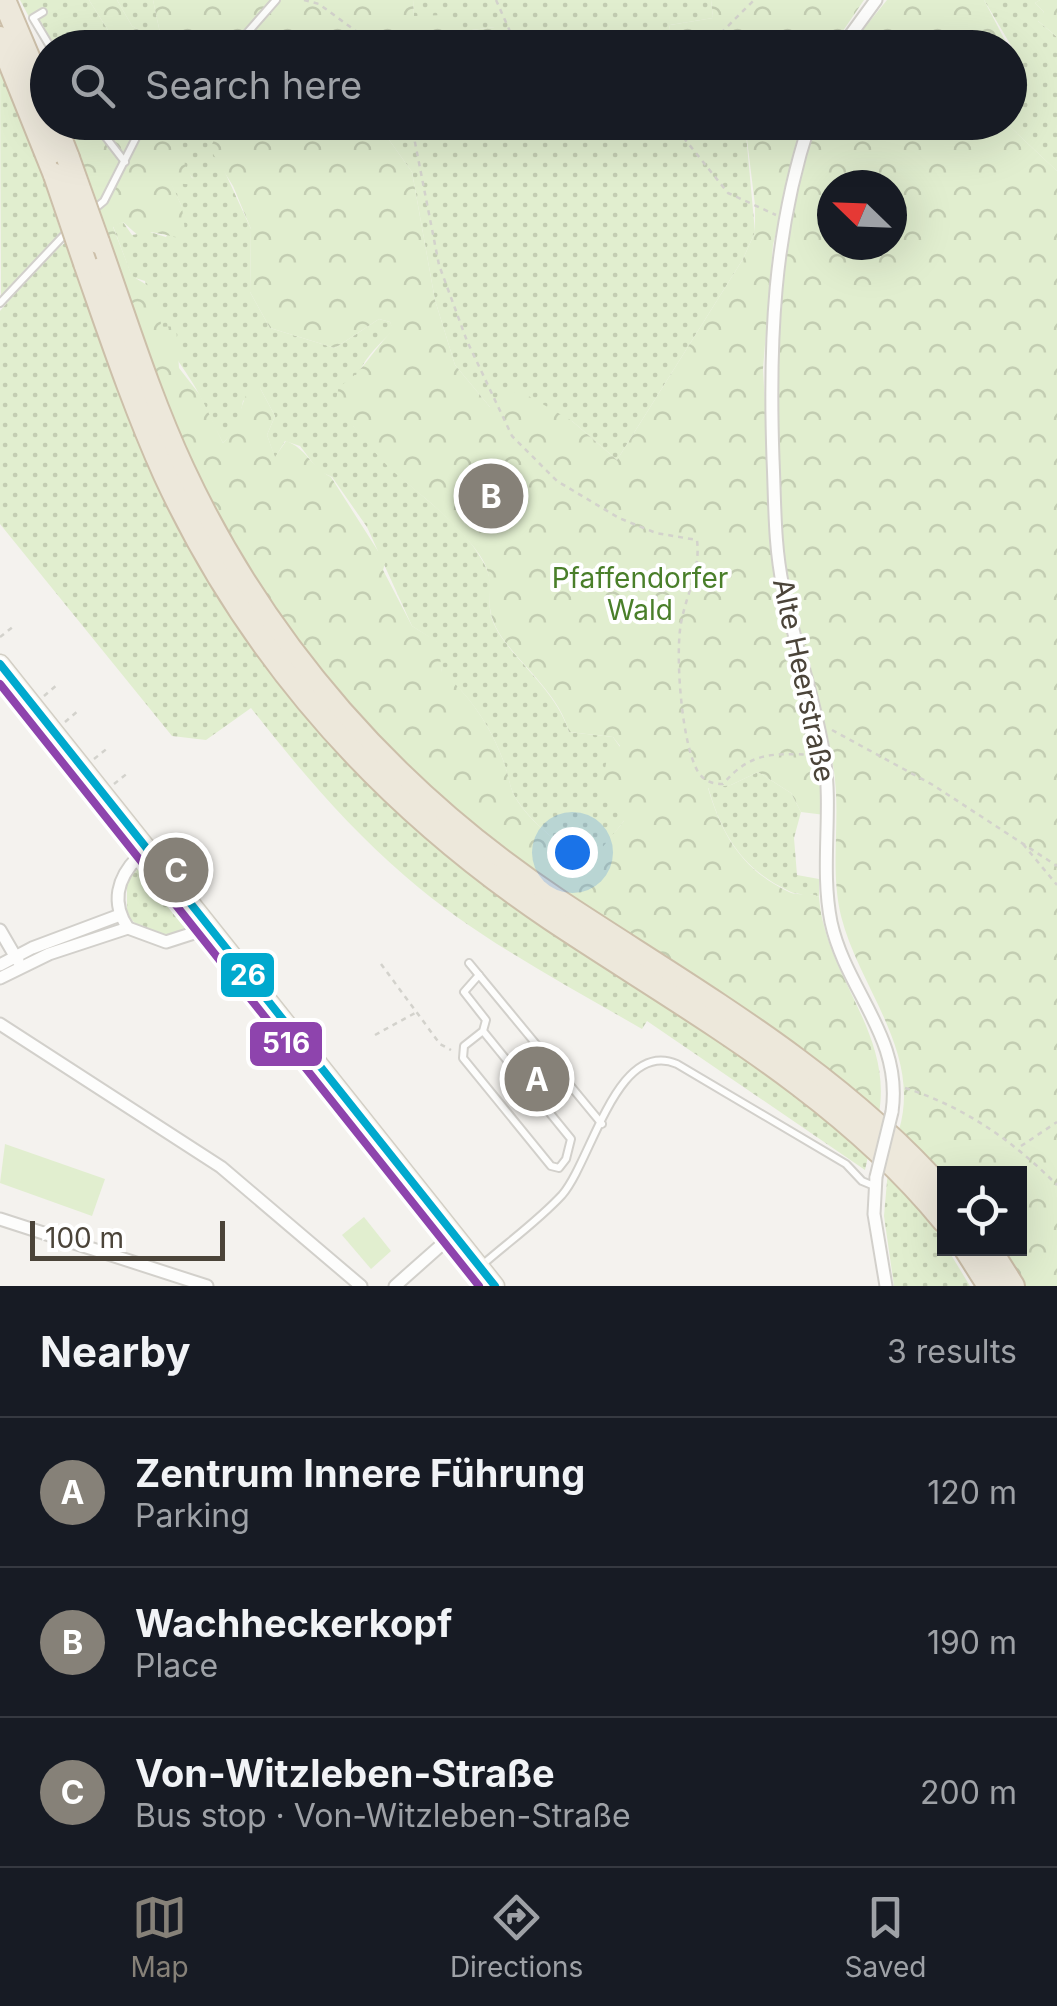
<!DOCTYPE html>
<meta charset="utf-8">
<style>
body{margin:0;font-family:Inter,sans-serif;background:#20242c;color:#f1f3f6}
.controls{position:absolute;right:30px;bottom:30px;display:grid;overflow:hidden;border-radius:0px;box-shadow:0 10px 40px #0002}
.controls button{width:90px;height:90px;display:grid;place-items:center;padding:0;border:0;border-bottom:2px solid #363941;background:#171b24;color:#f1f3f6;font:50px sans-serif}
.compass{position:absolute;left:817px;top:170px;width:90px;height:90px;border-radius:50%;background:#171b24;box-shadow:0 10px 40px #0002;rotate:293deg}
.scale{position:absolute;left:30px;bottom:25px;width:195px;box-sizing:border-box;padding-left:10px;border:5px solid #4b4439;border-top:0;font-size:28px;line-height:35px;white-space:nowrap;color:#4b4439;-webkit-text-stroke:8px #fff;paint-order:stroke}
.you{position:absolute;left:572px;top:852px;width:35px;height:35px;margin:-25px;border:8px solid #fff;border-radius:50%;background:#1a73e8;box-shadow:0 0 0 15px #1a73e833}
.badge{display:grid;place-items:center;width:65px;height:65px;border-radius:50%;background:#868178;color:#fff;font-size:32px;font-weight:700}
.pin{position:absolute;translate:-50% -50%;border:5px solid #fff;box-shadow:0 2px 10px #0006}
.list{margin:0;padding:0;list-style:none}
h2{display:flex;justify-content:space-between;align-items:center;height:130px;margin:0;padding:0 40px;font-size:42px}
h2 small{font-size:32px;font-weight:400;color:#9ea1a6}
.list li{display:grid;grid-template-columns:65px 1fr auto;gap:30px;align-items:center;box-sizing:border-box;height:150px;padding:0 40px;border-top:2px solid #363941}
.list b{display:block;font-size:38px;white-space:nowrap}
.list p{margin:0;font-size:32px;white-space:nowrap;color:#9ea1a6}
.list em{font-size:32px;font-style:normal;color:#9ea1a6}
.icon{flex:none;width:55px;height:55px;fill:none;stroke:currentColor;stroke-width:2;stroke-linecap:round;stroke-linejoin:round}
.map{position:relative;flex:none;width:1057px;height:1286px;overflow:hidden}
.search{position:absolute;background:#171b24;box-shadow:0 10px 40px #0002;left:30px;right:30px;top:30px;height:110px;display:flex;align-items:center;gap:25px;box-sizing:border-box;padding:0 35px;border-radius:55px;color:#9ea1a6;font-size:38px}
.sheet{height:580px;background:#171b24}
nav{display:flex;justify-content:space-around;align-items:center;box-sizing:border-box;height:140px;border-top:2px solid #363941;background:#171b24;font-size:28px;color:#9ea1a6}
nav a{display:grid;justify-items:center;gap:5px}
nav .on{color:#868178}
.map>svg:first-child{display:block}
.grass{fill:url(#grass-dots)}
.forest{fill:url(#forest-crowns);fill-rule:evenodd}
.green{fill:#e1eecf}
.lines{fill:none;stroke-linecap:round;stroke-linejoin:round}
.lane-casing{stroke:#d2d0cb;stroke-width:10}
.street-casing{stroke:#d2d0cb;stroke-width:15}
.secondary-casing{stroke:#d3cfc5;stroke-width:21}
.highway-casing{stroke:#ccbfa9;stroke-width:26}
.path{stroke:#d3d2cc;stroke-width:2.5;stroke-dasharray:5 5;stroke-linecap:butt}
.lane{stroke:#fdfdfc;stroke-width:6}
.street{stroke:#fdfdfc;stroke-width:11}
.secondary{stroke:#f7f6f1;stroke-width:18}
.highway{stroke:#ede8db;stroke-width:22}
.street-bridge-casing{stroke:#d2d0cb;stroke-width:15;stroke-linecap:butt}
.highway-bridge-casing{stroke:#ccbfa9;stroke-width:26;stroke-linecap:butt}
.street-bridge{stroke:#fdfdfc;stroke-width:11}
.highway-bridge{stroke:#ede8db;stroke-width:22}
.bus-1-casing{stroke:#fff;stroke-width:15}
.bus-2-casing{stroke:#fff;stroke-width:15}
.bus-1{stroke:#00a9ce;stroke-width:8}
.bus-2{stroke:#8e44ad;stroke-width:8}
.labels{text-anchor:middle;stroke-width:8;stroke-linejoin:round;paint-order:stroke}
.park-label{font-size:28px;fill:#4a7f2a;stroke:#fff}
.street-label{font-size:28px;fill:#4b4439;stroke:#fff}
.line-badge{stroke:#fff;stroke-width:4}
.badge-label{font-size:28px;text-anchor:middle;font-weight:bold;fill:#fff}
</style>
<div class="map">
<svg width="1057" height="1286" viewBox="0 0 1057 1286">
<defs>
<pattern id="grass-dots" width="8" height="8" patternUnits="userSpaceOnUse" patternTransform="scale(2.5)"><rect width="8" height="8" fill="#e1eecf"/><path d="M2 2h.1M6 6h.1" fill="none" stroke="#c3cdb2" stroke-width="1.8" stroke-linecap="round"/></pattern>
<pattern id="forest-crowns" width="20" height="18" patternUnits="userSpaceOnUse" patternTransform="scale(2.5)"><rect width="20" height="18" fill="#e1eecf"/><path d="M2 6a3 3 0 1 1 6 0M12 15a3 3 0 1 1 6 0" fill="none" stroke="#c3cdb2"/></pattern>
</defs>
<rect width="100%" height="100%" fill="#f4f2ee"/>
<g class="grass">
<polygon points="20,0 89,0 113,38 112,47 47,51"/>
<polygon points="117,0 153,0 163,47 145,47 139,30 132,26"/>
<polygon points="413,0 711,0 713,18 670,25 668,34 694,31 724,47 436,47 441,43 472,42 495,27 456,32 414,17"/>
<polygon points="984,0 1040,0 1035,3 1044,12 1038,21 1057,37 1057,171 1006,123 1010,122 1010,91 1025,69"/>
<polygon points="0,56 57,203 52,206 61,232 1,297"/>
<path d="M166,123H209L206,127L216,135L223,168L251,229L250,292L270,328L335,348L379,319L390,322L394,330C357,364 352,377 353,426C367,441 380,459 395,472C425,500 461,523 482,560C501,591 477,602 502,638C524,669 558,695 569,732L613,737L620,747L624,821L589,865C562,845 533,826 515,797C509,786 508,772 503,760C491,727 469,694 442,673L437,642L412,626L367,527L332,477L319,471L300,446L285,441L275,458L267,435L275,416L260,388L243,401L238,427L223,443C214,427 207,410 199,394C183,363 155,339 159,302L149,307L145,281L132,277L113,226L123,222L132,235L150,232L166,237L182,207L170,182L199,184C183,171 172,141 166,123Z"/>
<polygon points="377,123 745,123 755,232 743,259 617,460 572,421 490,407 455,365 435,300 412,172"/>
<path d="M65,243L142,437L768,1070L869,1152L865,1170L647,1021L642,1029C561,982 476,938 405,876C347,826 298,768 251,708L206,740L172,736L0,524V311L48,255Z"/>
<path d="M758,772L791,793L801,812L794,838L797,875L819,879V897C808,891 800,897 789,891C742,869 722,835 708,787L731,785Z"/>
<path d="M141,865L190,927C168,944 141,935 127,914V881Z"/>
<polygon points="888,1170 925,1212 970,1286 894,1286 884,1216"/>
</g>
<g class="forest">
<polygon points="89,0 117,0 132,26 139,30 145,47 112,47 113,38"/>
<polygon points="153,0 413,0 414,16 446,15 456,32 495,27 504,33 436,48 163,47"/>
<polygon points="711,0 864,0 832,47 724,47 694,32 668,35 670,25 713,18"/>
<polygon points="887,0 984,0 1009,48 848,48"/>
<polygon points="1040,0 1057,0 1057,37 1037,20 1044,12 1035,3"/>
<path d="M209,122L377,123L412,172L435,300L455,365L490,407L518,390L572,421L617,460L743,259L755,232V205L745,123H802L773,245L763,369L775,581L813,727L825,815L801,812L791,793L758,772L731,785L708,788C722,835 742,870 789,892C800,897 808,891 819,897C825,975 893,1033 879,1113L451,813L283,635L182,459L80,155L63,123H89L94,130L112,123H166C173,143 183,159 192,178L199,180V185L171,183L182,207L186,239L151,232L142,239L123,222L113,227L132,276L152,288L149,306L160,301L161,327L176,326L179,368L200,395L223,443C241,425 238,408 250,388H260L275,416L267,435L275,457L286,441C306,448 311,467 331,477L378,551L388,554L383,570L412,626L438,642L442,672C469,694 491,727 503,760C508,771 509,786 515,797C532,825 562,845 588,865L624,821L600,793L607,759L620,746L613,737L569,732C559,695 525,669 503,639C476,601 502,587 479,554C456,522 426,499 396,474C374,454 354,427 335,404L339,386C361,376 374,348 393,330L390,322L379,319L335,348L270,328L250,292L251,229L233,186L210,149L216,135L206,127Z"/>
<path d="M816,123H1006L1057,171V1286H1025L999,1249L1020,1248V1174H944V1177L899,1130C922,1052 859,988 841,916C829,866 842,815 833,765C822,702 798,643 787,581C779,536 779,490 777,445C774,333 780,229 816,123ZM832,185H892V245H832Z"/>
</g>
<g class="green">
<polygon points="5,1144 105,1179 92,1216 0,1183"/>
<polygon points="364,1217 391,1251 371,1269 342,1235"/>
</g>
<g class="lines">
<g class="lane-casing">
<g id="lane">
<polyline points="43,12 33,18 51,48"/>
<polyline points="56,44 57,48"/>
<polyline points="234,48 276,0"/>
<polyline points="94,122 125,162"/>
<polyline points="92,211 104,201 144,122"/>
<polyline points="0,303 67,232"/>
<polyline points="469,963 602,1124"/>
<polyline points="479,975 464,992 486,1020 483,1031 571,1139 566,1159 559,1168 551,1166 463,1058 464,1046 483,1031"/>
<path d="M481,1266C507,1243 538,1221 562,1195C592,1160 617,1038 677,1064L846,1164L862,1181L874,1186"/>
</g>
</g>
<g class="street-casing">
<g id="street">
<polyline points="841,48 876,0"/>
<path d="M810,122C773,233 769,343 773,459C775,501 774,545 783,587C794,644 815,698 824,756C833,811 820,867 831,922C846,991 903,1037 892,1112"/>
<path d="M138,857C117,878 111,903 128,928L166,942L197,932"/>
<polyline points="0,930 18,961"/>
<polyline points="0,965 32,948 120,915"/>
<polyline points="0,978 49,954 128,928"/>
<polyline points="0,1024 221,1167 361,1286"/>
<polyline points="876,1177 874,1214 886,1286"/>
<polyline points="0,1219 207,1286"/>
<polyline points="395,1286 439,1247"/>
</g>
</g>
<g class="secondary-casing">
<polyline id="secondary" points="0,664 495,1286"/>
</g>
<g class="highway-casing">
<g id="highway">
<polyline points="4,0 48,104"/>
<polyline points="0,38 55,175"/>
<polyline points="54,122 68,158"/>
<path d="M98,242C125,318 149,396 183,469C266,647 396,793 560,902C693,990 837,1070 944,1192"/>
<path d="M85,263C110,334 134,406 165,475C251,661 382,805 551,919C689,1011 838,1091 944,1221"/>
<polyline points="965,1248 989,1286"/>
<polyline points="989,1248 1013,1286"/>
</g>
</g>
<g class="path">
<polyline points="304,0 319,4 379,48"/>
<polyline points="496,0 517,47"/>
<polyline points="513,48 533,48"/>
<polyline points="673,48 722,32 754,0"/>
<path d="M411,122L439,265L467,341L512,436L557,481L619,518L656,533L697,540C701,573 684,597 680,630C676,663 682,742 697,770C703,781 712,784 723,784C750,752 773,753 813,755"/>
<polyline points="671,122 728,193 776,215"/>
<polyline points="0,637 14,626"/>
<polyline points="44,696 58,684"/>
<polyline points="65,722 79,710"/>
<polyline points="832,730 933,785 1057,866"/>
<polyline points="94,759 109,747"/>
<polyline points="114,784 129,772"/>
<polyline points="1023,844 1057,885"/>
<polyline points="381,964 440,1044 451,1050"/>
<polyline points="375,1035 415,1013"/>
<path d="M905,1088C965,1107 1013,1141 1057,1185"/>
<polyline points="1021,1146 1057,1122"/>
</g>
<use href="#lane" class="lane"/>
<use href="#street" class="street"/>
<use href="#secondary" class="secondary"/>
<use href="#highway" class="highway"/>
<g class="street-bridge-casing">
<polyline id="street-bridge" points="876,1177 892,1112"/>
</g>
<g class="highway-bridge-casing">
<g id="highway-bridge">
<polyline points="68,158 98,242"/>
<polyline points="55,175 85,263"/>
</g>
</g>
<use href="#street-bridge" class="street-bridge"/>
<use href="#highway-bridge" class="highway-bridge"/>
<g class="bus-1-casing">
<polyline id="bus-1" points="0,664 495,1286"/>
</g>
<g class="bus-2-casing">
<polyline id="bus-2" points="0,684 479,1286"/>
</g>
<use href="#bus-1" class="bus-1"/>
<use href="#bus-2" class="bus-2"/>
</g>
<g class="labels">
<g class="park-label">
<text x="640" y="588">Pfaffendorfer<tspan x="640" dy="32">Wald</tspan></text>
</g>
<g class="street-label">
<text transform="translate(804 680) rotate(78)" y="10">Alte Heerstraße</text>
</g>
</g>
<g class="line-badge">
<rect x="219" y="951" width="57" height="48" rx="10" fill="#00a9ce"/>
<rect x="248" y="1020" width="76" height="48" rx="10" fill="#8e44ad"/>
</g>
<g class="badge-label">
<text x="248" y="985">26</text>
<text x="286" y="1053">516</text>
</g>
</svg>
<div class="controls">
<button><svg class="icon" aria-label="locate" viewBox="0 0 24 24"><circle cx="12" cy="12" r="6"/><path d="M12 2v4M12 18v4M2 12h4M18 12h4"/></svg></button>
</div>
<svg class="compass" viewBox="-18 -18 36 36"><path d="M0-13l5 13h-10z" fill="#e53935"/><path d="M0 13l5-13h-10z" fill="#9ea1a6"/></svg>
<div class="scale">100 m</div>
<div class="you"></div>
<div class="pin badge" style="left:537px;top:1079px">A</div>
<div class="pin badge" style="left:491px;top:496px">B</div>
<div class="pin badge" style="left:176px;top:870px">C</div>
<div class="search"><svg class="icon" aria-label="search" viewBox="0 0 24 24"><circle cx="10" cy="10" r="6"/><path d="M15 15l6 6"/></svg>Search here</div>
</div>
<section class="sheet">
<h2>Nearby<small>3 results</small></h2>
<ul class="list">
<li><span class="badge">A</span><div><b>Zentrum Innere Führung</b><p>Parking</p></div><em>120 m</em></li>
<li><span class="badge">B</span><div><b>Wachheckerkopf</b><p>Place</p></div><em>190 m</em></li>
<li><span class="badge">C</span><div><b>Von-Witzleben-Straße</b><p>Bus stop · Von-Witzleben-Straße</p></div><em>200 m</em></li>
</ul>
</section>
<nav>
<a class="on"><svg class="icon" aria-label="map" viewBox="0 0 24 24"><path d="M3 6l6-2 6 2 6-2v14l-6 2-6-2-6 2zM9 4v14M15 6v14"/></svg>Map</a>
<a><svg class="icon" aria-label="directions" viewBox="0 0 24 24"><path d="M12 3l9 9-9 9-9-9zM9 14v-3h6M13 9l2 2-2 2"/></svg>Directions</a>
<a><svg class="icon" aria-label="saved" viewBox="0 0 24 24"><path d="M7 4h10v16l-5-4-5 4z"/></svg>Saved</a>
</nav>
